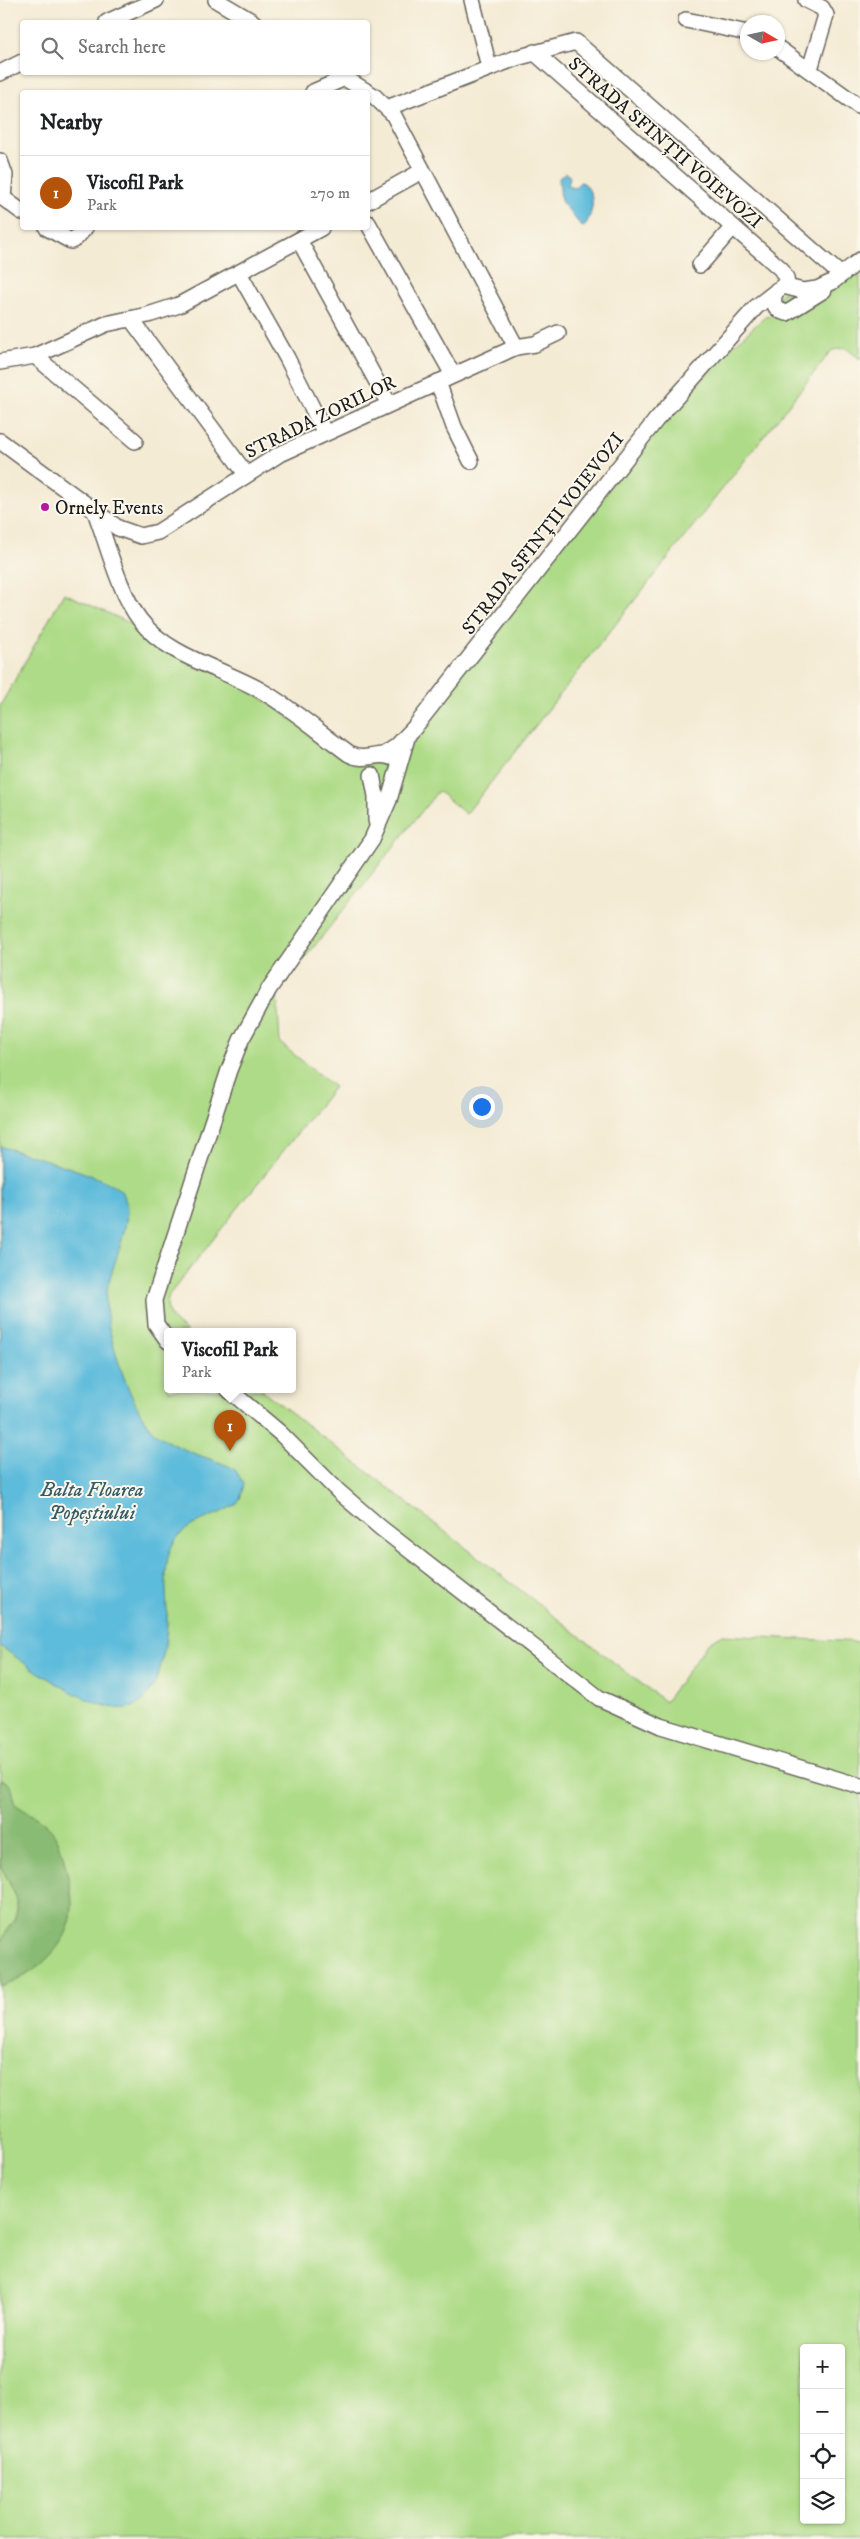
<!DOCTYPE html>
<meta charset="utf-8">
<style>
body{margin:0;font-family:"IM FELL DW Pica",serif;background:#f6f6f6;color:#202124}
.controls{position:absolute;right:15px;bottom:15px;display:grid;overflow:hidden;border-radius:5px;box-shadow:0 1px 4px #0004}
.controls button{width:45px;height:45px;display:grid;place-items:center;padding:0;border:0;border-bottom:1px solid #e0e0e0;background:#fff;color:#202124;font:25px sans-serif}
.compass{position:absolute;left:740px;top:15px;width:45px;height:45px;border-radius:50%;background:#fff;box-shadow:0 1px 4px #0004;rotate:99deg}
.you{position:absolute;left:481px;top:1106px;width:18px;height:18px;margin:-12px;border:4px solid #fff;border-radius:50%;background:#1a73e8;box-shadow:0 0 0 8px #1a73e833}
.badge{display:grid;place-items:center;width:32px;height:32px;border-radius:50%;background:#b45309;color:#fff;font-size:16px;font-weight:700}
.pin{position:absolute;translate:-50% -41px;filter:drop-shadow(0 1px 2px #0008)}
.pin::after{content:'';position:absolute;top:26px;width:18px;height:15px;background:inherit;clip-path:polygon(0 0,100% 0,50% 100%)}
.popup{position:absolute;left:164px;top:1328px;width:132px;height:65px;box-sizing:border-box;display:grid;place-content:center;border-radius:5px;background:#fff;filter:drop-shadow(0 1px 4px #0005);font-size:16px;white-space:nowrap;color:#757577}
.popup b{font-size:19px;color:#202124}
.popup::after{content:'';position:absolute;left:50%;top:100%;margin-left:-10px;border:10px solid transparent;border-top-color:#fff}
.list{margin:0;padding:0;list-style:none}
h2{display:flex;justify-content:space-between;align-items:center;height:65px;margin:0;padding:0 20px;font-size:21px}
h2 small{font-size:16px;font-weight:400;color:#757577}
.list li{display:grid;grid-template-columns:32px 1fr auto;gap:15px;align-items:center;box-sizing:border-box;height:75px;padding:0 20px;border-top:1px solid #e0e0e0}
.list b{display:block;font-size:19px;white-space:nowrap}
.list p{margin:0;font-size:16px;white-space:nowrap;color:#757577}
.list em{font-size:16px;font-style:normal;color:#757577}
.icon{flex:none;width:28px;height:28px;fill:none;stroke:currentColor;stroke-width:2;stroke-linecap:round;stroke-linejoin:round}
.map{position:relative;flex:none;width:860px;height:2539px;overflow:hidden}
.search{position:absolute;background:#fff;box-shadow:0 1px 4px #0004;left:20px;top:20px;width:350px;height:55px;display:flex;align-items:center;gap:12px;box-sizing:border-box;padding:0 18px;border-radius:5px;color:#757577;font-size:19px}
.panel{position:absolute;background:#fff;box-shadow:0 1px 4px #0004;left:20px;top:90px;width:350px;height:140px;border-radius:5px}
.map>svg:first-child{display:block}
.green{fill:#aedb87;stroke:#657c52;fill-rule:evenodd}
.forest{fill:#8abb74;stroke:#536c48}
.water{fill:#5dbbdb;stroke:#3c6c7c}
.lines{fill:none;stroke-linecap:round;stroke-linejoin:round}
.minor-casing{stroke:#68645c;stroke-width:18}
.minor{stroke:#fff;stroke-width:15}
.poi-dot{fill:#b5179e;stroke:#fbf7ec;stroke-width:2}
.labels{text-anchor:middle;stroke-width:4;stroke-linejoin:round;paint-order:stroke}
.street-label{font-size:19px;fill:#1c1c1c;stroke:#fbf7ec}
.poi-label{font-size:19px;fill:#1c1c1c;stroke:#fbf7ec;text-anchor:start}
.water-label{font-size:20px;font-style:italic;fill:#365c68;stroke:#fbf7ec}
</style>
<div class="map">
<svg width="860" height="2539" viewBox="0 0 860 2539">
<rect width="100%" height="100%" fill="#fbf7ec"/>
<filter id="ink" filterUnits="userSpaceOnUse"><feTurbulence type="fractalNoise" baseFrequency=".02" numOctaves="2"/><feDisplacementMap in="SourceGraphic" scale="10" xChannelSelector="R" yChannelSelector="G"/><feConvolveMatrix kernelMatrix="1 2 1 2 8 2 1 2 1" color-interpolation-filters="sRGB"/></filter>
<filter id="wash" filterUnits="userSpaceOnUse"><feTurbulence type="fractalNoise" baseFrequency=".0096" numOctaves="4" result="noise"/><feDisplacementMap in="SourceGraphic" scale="20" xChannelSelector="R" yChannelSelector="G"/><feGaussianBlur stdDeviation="1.12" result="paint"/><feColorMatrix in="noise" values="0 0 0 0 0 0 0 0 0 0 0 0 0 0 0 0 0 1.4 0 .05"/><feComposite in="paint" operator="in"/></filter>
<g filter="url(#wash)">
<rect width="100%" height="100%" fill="#f4ebd4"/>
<g class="green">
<path d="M860,266V359L846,348L832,350L466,814L438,791L277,993L280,1043L334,1087L169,1295C163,1314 173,1321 187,1332H168V1390H262L665,1702L708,1643L721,1635L860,1642V2539H0V706L64,593L134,625L149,639L230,679L296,720L366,755L395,743L666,418L729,349L765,317L778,314ZM804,2348H841V2520H804Z"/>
<polygon points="782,292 794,295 795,301 783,307 779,296"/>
</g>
<path class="forest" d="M0,1779C13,1784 13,1790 14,1803C26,1813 41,1818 51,1830C60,1840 63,1856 66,1869C70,1885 74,1901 71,1918C65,1950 29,1979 0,1987V1941L14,1921L17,1910V1899L0,1864Z"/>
<g class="water">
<path d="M566,172L570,177L568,186L575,188L580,182L584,183C597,197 593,211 585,226L582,227L561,201L559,178Z"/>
<path d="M0,1146C22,1153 109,1177 121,1191C140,1212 108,1270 106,1297C103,1327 133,1418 159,1436C179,1450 206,1457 229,1466L236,1471L244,1484L240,1499L236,1504C215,1518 186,1521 173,1544C161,1566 168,1599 167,1623C166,1647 159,1699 132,1707C100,1718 27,1665 0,1646Z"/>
</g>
</g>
<g filter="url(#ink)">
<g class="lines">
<g class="minor-casing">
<g id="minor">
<polyline points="216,0 253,22"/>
<polyline points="472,0 489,67"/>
<polyline points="806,0 822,8 826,15 810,69"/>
<polyline points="686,20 748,33"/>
<polyline points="107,22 156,0"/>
<polyline points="778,48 860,107"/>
<polyline points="534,52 781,269 786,278 787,286"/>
<polyline points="335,72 374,96 393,114 516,347"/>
<polyline points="0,73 22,62"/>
<polyline points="313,92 345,78"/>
<polyline points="387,108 516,58 576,42 841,275"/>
<polyline points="0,161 5,175 3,198 22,212"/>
<polyline points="368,201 422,171"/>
<polyline points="368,223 453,375"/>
<polyline points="47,228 71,241 75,239 85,228"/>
<polyline points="299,240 389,404"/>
<polyline points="700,265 733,227"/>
<polyline points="239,273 287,358 325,433"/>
<path d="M777,290C770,300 774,311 787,313L824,290"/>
<polyline points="131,319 246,474"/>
<polyline points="35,356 135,441"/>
<polyline points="0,362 35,356 106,324 148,315 179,305 321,228"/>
<polyline points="438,382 454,427 471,461"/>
<polyline points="0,441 118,528 141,536 158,532 278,455 516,347 535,344 558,333"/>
<path d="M95,511C107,543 120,594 140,620C167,656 221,668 260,690C292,708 319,732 349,754C365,763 377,751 390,757"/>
<polyline points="383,755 396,747 414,728 656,420 756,307 783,286 803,291 817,289 832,282 860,260"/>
<polyline points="372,775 376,796 376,821"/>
<polyline points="168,1341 156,1324 154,1300 229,1070 241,1040 269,989 372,839 389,800 407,738"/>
<polyline points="229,1390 280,1433 339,1492 381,1528 599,1698 661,1726 860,1786"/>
</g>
</g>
<use href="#minor" class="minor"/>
</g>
</g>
<circle class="poi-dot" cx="45" cy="507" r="5"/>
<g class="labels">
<g class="street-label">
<text transform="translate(666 142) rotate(41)" y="7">STRADA SFINȚII VOIEVOZI</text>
<text transform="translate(320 416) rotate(-26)" y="7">STRADA ZORILOR</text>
<text transform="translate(542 533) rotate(-52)" y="7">STRADA SFINȚII VOIEVOZI</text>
</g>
<g class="poi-label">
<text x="55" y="514">Ornely Events</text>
</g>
<g class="water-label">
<text x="92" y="1496">Balta Floarea<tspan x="92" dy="23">Popeștiului</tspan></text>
</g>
</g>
</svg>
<div class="controls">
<button>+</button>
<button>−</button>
<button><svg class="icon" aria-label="locate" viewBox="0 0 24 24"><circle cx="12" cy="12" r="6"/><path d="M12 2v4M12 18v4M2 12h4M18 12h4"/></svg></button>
<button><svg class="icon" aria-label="layers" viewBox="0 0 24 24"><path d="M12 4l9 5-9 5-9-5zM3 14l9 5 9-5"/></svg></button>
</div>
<svg class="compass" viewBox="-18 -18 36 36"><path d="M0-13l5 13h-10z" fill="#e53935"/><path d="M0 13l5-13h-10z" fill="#757577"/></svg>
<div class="you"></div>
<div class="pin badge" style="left:230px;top:1451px">1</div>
<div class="popup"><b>Viscofil Park</b>Park</div>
<div class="search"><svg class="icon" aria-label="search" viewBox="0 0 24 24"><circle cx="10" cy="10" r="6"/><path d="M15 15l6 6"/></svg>Search here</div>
<section class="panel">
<h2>Nearby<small></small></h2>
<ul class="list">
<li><span class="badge">1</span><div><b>Viscofil Park</b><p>Park</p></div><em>270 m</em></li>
</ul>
</section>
</div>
